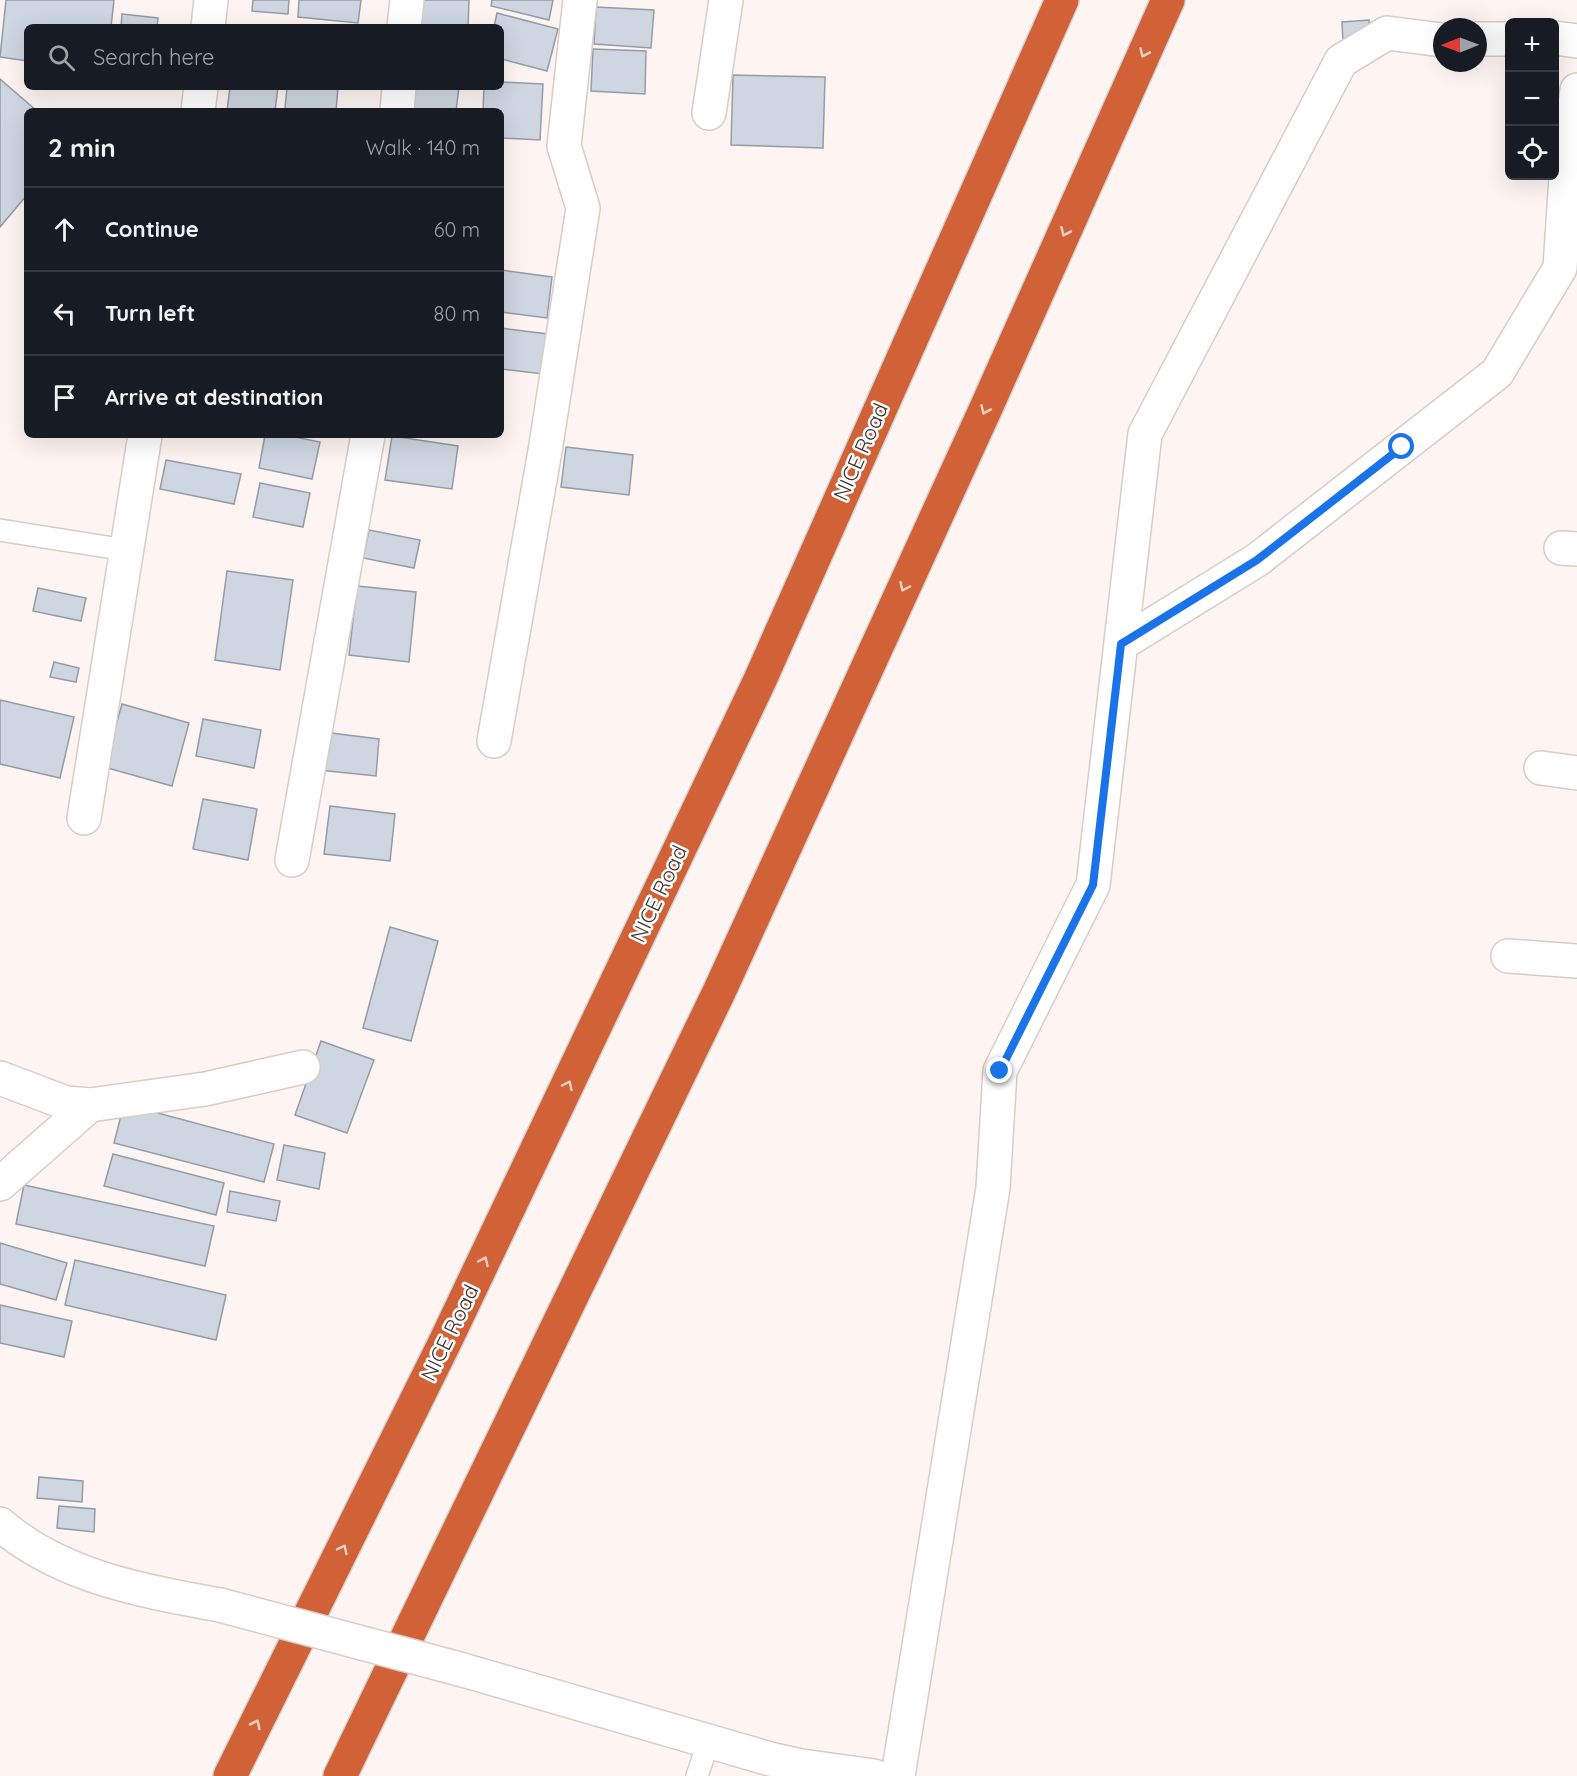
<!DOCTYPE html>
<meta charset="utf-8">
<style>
body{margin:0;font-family:Quicksand,sans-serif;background:#242831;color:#f1f3f6}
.controls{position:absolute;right:18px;top:18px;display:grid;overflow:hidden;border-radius:9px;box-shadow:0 6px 24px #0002}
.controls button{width:54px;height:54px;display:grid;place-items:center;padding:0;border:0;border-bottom:2px solid #363941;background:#171b24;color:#f1f3f6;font:30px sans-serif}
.compass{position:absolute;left:1433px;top:18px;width:54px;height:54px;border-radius:50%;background:#171b24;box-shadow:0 6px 24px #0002;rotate:269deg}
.stop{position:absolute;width:18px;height:18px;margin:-14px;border:4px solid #1a73e8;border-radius:50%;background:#fff}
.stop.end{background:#1a73e8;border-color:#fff;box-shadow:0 2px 6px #0008}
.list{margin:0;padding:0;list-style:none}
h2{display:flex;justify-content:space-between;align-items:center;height:78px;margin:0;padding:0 24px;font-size:26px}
h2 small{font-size:20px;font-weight:400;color:#9ea1a6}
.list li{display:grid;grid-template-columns:39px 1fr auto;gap:18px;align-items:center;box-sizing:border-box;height:84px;padding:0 24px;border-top:2px solid #363941}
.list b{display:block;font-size:22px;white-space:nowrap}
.list em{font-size:20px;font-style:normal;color:#9ea1a6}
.icon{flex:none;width:33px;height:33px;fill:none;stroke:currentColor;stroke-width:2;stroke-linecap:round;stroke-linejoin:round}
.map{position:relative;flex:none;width:1577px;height:1776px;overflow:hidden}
.search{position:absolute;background:#171b24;box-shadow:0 6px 24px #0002;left:24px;top:24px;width:480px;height:66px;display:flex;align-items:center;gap:15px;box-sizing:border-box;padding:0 21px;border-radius:9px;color:#9ea1a6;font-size:22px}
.panel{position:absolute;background:#171b24;box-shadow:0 6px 24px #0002;left:24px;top:108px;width:480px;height:330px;border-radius:9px}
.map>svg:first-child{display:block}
.building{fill:#ced6e1;stroke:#959ca7;stroke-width:1.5}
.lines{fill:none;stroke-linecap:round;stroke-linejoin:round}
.service-casing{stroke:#dacbc6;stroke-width:24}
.minor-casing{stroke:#dacbc6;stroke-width:36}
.tertiary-casing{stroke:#dacbc6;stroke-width:36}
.motorway-casing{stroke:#d4d2d2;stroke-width:36}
.service{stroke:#fff;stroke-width:21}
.minor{stroke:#fff;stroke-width:33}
.tertiary{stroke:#fff;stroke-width:33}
.motorway{stroke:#d16136;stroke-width:33}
.tertiary-bridge-casing{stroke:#dacbc6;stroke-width:36;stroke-linecap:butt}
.tertiary-bridge{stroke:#fff;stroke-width:33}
.oneway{stroke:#f1d0c3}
.route{stroke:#1a73e8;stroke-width:8}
.labels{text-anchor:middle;stroke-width:5;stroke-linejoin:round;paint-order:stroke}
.street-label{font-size:21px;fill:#3a3432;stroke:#fff}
</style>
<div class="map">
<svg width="1577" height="1776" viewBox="0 0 1577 1776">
<rect width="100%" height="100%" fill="#fef5f2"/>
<g class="building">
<polygon points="6,0 114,0 111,27 27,27 27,61 0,57"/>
<polygon points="253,0 289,0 288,14 252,11"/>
<polygon points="299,0 361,0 358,23 298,17"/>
<polygon points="415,0 469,0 468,27 414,27"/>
<polygon points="492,0 553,0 549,20 491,6"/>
<polygon points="596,7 654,10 651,48 594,44"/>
<polygon points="497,13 558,29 547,71 501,59 501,27 494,27"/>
<polygon points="122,14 158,18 157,27 121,27"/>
<polygon points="1369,20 1370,42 1343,43 1342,22"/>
<polygon points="593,49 646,51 645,94 591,91"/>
<polygon points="733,75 825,77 823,148 731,145"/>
<polygon points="0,79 37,111 27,111 27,195 0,227"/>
<polygon points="501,82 543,84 540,140 501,138 501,111 483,111 484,87 501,87"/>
<polygon points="230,87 278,87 275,111 227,111"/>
<polygon points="287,87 338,87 336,111 285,109"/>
<polygon points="406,87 459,87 456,111 403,111"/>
<polygon points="501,270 552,277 547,318 501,312"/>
<polygon points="501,328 548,334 543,374 501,369"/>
<polygon points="265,435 285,435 320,442 312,479 259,468"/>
<polygon points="392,436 458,446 452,489 385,480"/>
<polygon points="566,447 633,455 629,495 561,487"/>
<polygon points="166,460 241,474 234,504 160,489"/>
<polygon points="260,483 310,493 303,527 253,517"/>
<polygon points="369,530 420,540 414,568 363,558"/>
<polygon points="227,571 293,580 280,670 215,660"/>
<polygon points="357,586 416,592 409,662 349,655"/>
<polygon points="38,588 86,598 81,621 33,611"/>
<polygon points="54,662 79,668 76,682 50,677"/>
<polygon points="0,700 74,717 60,778 0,764"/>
<polygon points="122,704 189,723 172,786 104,767"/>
<polygon points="203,719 261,730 254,768 196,756"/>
<polygon points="323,732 379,739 376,776 319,770"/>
<polygon points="203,799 257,809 248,860 193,849"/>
<polygon points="330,806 395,814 390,861 324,854"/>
<polygon points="390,927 438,941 411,1041 363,1028"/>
<polygon points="321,1041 374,1060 347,1133 295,1115"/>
<polygon points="124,1104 274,1144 264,1182 114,1143"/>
<polygon points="284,1145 325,1153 319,1189 277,1180"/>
<polygon points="113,1154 224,1183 216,1215 104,1186"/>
<polygon points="24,1185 214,1226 205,1266 16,1224"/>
<polygon points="230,1191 280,1201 276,1221 227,1212"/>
<polygon points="0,1243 67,1263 56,1300 0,1284"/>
<polygon points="75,1260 226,1295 216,1340 65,1305"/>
<polygon points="0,1305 72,1321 64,1357 0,1343"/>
<polygon points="39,1477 83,1481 82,1502 37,1498"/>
<polygon points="59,1506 95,1509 94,1532 57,1528"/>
</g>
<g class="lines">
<g class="service-casing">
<g id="service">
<polyline points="0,530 126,550"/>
<polyline points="697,1776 709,1741"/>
</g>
</g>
<g class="minor-casing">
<g id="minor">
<polyline points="208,27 211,0"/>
<polyline points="404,27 407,0"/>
<polyline points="1554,38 1577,41"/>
<polyline points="1478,39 1510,39"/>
<polyline points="198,111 201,87"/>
<polyline points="397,111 399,87"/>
<polyline points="709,113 726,0"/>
<polyline points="1561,548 1577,549"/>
<polyline points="1121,644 1257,560 1497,373 1560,268 1566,177 1577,90"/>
<polyline points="494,741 545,451 583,208 564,146 580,0"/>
<polyline points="1541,768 1577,773"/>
<polyline points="84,818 145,435"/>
<polyline points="292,860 368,435"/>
<polyline points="1508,956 1577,961"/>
<polyline points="0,1078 66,1103 90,1105 205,1089 303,1067"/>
<polyline points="0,1184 90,1105"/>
<polyline points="898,1776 993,1188 1000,1071 1093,885 1145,434 1341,61 1387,33 1442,40"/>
</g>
</g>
<g class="tertiary-casing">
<g id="tertiary">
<path d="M0,1524C61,1577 143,1591 220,1605"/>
<polyline points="463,1670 770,1759 802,1766 874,1776"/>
</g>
</g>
<g class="motorway-casing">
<g id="motorway">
<polyline points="230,1776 446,1340 760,680 1062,0"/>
<polyline points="340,1776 719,992 986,408 1168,0"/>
</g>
</g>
<use href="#service" class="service"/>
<use href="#minor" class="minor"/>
<use href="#tertiary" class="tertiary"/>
<use href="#motorway" class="motorway"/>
<g class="tertiary-bridge-casing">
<polyline id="tertiary-bridge" points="220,1605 463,1670"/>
</g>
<use href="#tertiary-bridge" class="tertiary-bridge"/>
</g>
<defs><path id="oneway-chevron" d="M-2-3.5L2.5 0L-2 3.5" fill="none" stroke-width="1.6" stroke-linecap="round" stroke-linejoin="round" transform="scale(1.5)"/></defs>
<g class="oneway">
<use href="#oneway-chevron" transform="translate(1144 53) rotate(114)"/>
<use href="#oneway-chevron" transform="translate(1065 232) rotate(114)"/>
<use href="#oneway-chevron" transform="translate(985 410) rotate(114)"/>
<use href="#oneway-chevron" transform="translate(904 587) rotate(115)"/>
<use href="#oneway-chevron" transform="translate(568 1085) rotate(-65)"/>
<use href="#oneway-chevron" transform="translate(484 1261) rotate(-65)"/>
<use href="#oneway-chevron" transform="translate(343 1549) rotate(-64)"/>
<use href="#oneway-chevron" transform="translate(256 1724) rotate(-64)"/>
</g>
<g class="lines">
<polyline class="route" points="1000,1071 1093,885 1121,644 1257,560 1402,447"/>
</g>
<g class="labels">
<g class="street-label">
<text transform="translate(861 452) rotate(-66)" y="7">NICE Road</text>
<text transform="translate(659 894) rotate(-65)" y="7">NICE Road</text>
<text transform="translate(450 1333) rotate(-64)" y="7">NICE Road</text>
</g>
</g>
</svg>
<div class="controls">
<button>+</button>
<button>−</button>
<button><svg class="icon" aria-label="locate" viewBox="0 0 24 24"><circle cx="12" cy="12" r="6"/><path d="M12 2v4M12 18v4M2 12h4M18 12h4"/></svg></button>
</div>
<svg class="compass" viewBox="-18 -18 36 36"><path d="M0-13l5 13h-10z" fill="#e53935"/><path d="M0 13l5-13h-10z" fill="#9ea1a6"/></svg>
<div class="stop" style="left:1402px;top:447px"></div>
<div class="stop end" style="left:1000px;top:1071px"></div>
<div class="search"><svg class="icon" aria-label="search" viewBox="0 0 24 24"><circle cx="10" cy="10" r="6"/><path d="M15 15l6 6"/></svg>Search here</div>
<section class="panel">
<h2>2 min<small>Walk · 140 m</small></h2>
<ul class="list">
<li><svg class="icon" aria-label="ahead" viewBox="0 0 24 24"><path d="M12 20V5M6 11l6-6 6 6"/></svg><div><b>Continue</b></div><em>60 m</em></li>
<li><svg class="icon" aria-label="left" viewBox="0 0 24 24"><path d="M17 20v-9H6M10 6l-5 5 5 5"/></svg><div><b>Turn left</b></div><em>80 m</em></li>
<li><svg class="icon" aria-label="arrive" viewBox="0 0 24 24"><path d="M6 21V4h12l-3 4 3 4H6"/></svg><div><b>Arrive at destination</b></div></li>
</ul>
</section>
</div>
